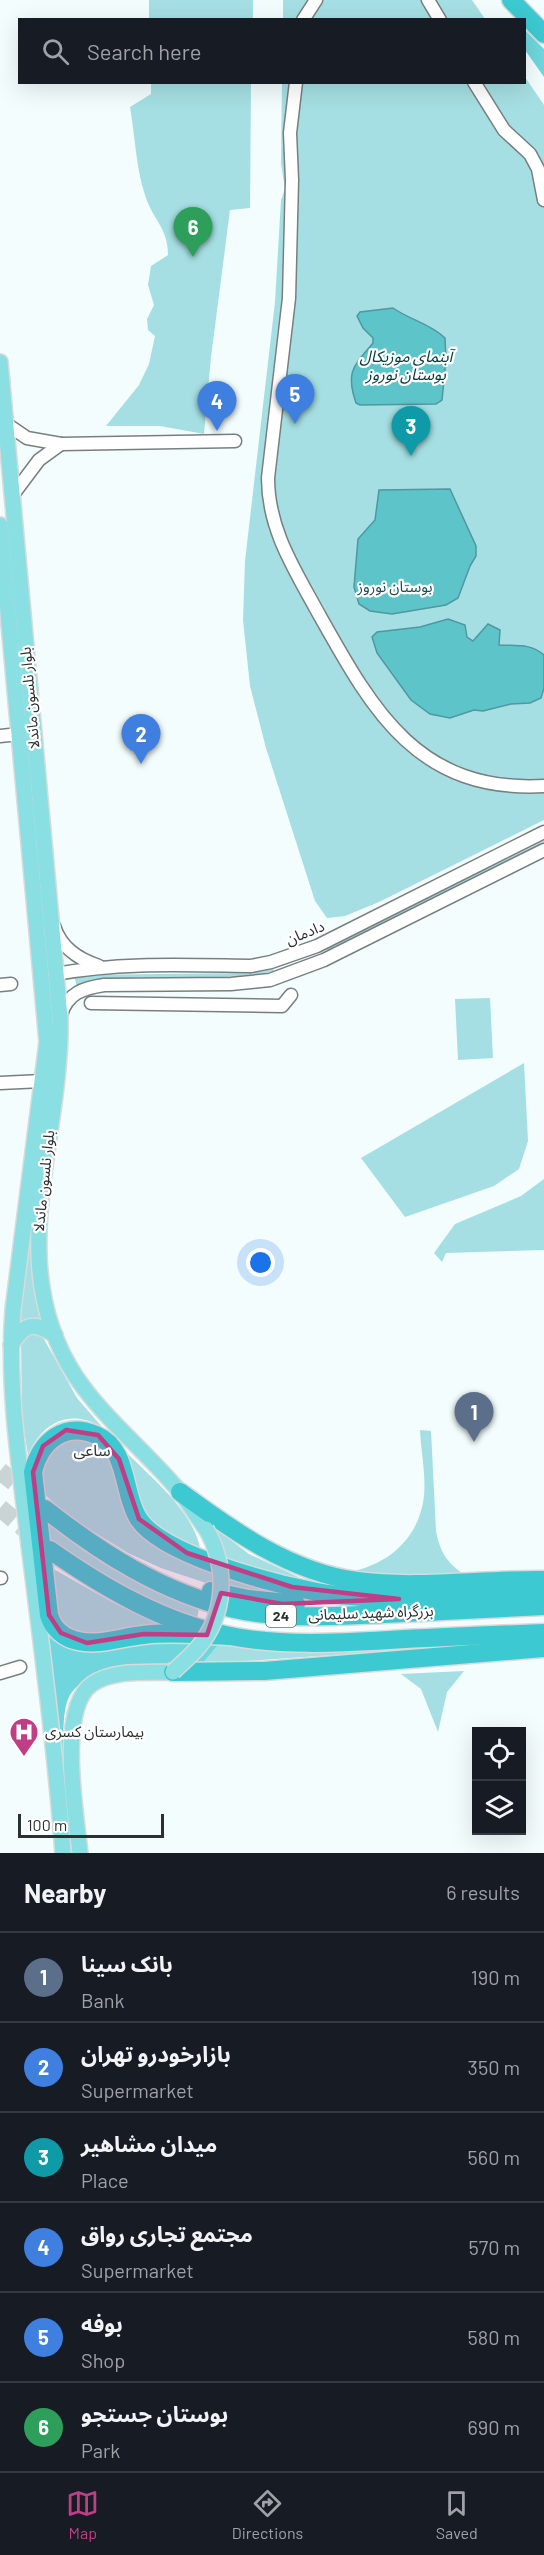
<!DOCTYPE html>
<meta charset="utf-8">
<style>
body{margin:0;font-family:Barlow,"Noto Sans Arabic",sans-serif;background:#242831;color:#f1f3f6}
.controls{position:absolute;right:18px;bottom:18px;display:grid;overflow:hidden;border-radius:0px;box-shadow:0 6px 24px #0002}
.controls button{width:54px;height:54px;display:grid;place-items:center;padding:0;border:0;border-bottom:2px solid #363941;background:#171b24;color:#f1f3f6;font:30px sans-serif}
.scale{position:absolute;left:18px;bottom:15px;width:146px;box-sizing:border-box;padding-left:6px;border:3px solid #2d3030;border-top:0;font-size:16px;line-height:21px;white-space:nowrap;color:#2d3030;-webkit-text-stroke:4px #fff;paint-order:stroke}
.you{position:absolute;left:261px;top:1263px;width:21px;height:21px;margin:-15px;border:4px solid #fff;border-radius:50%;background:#1a73e8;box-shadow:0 0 0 9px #1a73e833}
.badge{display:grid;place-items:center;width:39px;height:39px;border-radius:50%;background:#c03e85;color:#fff;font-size:20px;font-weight:700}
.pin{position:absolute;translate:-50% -50px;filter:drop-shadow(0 2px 3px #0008)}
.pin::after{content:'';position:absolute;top:32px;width:21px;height:18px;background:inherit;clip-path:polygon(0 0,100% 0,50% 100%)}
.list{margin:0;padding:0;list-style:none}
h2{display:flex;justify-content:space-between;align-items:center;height:78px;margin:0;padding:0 24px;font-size:26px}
h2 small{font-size:20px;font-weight:400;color:#9ea1a6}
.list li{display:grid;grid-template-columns:39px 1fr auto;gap:18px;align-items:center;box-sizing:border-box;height:90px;padding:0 24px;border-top:2px solid #363941}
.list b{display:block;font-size:22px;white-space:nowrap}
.list p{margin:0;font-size:20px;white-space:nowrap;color:#9ea1a6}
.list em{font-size:20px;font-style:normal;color:#9ea1a6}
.icon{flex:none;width:33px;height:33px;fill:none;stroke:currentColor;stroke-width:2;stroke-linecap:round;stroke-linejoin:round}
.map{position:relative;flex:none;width:544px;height:1853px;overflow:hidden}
.search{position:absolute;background:#171b24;box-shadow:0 6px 24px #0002;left:18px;right:18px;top:18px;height:66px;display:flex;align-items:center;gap:15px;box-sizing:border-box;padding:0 21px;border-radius:0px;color:#9ea1a6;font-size:22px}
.sheet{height:618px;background:#171b24}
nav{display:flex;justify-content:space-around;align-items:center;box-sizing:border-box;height:84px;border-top:2px solid #363941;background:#171b24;font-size:16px;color:#9ea1a6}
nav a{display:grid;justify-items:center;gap:3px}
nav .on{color:#c03e85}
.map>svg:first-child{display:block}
.green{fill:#a5dfe3}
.forest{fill:#70d6dd}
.water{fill:#5dc4ca;stroke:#4f989c;stroke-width:1.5}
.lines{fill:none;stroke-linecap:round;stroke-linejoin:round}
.highway-tunnel{stroke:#cbd4d4;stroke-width:18;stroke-dasharray:18 9;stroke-linecap:butt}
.minor-casing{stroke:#777f7f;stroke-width:15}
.major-casing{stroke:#d9dada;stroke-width:18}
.highway-casing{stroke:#d9dada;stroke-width:21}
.minor{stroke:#fff;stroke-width:12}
.major{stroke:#8adfe3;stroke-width:15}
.highway{stroke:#3cc9d1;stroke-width:18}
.major-bridge-casing{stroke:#d9dada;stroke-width:18;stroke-linecap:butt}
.major-bridge{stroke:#8adfe3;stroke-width:15}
.marked{fill:#c03e85;fill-opacity:0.2;stroke:#c03e85;stroke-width:4.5;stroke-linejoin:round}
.labels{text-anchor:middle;stroke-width:4.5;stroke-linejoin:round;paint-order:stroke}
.shield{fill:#fff;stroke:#6c6e6e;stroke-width:1.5}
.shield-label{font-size:14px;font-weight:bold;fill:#2d3030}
.park-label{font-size:15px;fill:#1f4d50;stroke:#fff}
.street-label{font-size:15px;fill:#2d3030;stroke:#fff}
.poi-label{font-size:15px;fill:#2d3030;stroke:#fff;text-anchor:start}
.water-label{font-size:16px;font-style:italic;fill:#083a3d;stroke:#fff}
.neighbourhood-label{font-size:16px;fill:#2f3636;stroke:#fff}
</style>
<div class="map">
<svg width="544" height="1853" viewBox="0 0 544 1853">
<rect width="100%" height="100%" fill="#f3fdfd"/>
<g class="green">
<rect x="149" y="0" width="104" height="19"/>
<polygon points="283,0 472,0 485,19 283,20"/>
<polygon points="525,77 544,105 544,820 379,902 345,916 327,918 315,901 266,748 250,686 243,620 245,561 275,302 281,200 285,189 281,164 282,83 524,82"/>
<path d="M151,83H251L250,208L230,210L211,357L204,434L160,426H106L139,385L149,364L155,336L148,330L147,319L154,305L148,285L151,266L168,255C168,227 152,219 145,195C136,168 135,136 130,107L151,94Z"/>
<polygon points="544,841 544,844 328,952 327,949 369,926"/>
<path d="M273,969L274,971C210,986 141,967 77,987L74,975L245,973Z"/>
<polygon points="490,998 493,1058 458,1060 455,999"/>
<polygon points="524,1063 528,1141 519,1169 494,1186 405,1217 361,1158"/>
<polygon points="544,1179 544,1250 446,1253 442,1262 434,1253 455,1224 521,1196"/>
<polygon points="32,1244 35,1247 37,1302 42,1315 41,1319 26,1321 18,1328 28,1249"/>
<path d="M26,1332H40L77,1398L102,1427C69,1408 42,1423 28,1455L22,1418L21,1342Z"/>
<path d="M420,1430L431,1431L436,1531C440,1552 447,1563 465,1575L391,1578L342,1573C384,1568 419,1541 424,1496C426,1475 421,1451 420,1430Z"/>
<path d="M86,1438C119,1460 119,1477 128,1514L291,1596L287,1599L209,1584L161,1568L128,1553L71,1518L43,1493L40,1486L45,1451L61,1440Z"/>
<path d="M124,1450C152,1479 195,1511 201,1553L183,1546L145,1518Z"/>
<path d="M43,1519C96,1563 135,1585 199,1608L197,1620L146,1599L47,1541Z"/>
<polygon points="215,1528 249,1554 311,1583 228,1562"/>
<path d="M50,1567L112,1602L164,1626C130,1631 89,1644 59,1622Z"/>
<polygon points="219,1644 322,1651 390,1651 202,1664"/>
<polygon points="464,1671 447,1692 438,1732 421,1689 401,1674"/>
</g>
<g class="forest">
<polygon points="524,29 544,49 544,77 525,50"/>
<path d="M45,1623L57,1636L219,1644L202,1664C177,1665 132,1663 110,1669C96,1672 76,1683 69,1697C55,1725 71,1818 74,1853H68Z"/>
</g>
<g class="water">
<path d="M393,308C410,320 431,324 445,338L446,360L442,400L436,404L360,405L356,403C345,371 354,366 373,343V338L363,328L357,316L360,312Z"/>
<polygon points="450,489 476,546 476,556 470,566 458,598 446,605 392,614 370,611 359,604 354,587 358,539 375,520 379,490"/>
<path d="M448,619L465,625L467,637L473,641L488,624L500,630L499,645C517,646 530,643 544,655V688L541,698L530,703L511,704L483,711L474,710L450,718L430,714L411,700L377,653L372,637L377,632L420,627Z"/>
</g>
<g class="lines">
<g class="highway-tunnel">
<polyline points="0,1471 33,1498"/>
<polyline points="0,1508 38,1540"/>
</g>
<g class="minor-casing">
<g id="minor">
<polyline points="428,0 440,20"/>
<polyline points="303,20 316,0"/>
<path d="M296,82L290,133L292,180L289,298L268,478C268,528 293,567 316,609C371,707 415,793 544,786"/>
<polyline points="474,82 504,130 530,154 538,169 544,200"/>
<polyline points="5,423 27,438 61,444 235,441"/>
<polyline points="12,496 39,460 61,444"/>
<polyline points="0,736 19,734"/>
<path d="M54,926C61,948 78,959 99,966"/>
<path d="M55,974C122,962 183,965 251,966L271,962L317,946L544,832"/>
<polyline points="0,985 11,984"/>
<polyline points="91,1003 282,1006 291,995"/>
<path d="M61,1015C67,993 84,988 104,985L231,984L270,980L324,960L544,850"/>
<polyline points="0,1083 42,1081"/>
<polyline points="0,1578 1,1578"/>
<polyline points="0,1673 20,1667"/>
</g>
</g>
<g class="major-casing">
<g id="major">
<path d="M0,362L60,1017C63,1139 1,1263 76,1377C105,1420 147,1452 180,1492C189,1503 197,1517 206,1529"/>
<path d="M0,525L47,1042L13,1310C7,1385 19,1462 28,1537C41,1642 55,1747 63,1853"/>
<path d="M11,1345C25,1323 33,1321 55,1335"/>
<path d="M80,1853C76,1814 57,1709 92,1684C114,1669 148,1673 173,1672"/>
</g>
</g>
<g class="highway-casing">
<g id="highway">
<polyline points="511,0 544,34"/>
<path d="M180,1492C233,1531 290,1572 357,1581C416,1589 484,1579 544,1580"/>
<path d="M45,1509C101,1553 163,1593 234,1609C282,1620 334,1616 384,1614C437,1611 491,1609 544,1606"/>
<path d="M50,1550C104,1588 164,1623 230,1636C281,1646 337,1643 389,1640C441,1637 492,1635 544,1633"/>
<polyline points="211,1591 248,1599 296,1604"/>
<polyline points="387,1600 544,1594"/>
<path d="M230,1636C202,1635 171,1631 143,1635C122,1637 99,1646 78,1641C64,1638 53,1629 49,1615L33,1472C40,1442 64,1421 96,1435C129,1449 122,1492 138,1518C161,1555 274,1584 317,1592C344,1597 372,1598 399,1599"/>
<polyline points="173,1672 264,1671 544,1648"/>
</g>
</g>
<use href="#minor" class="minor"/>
<use href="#major" class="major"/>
<use href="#highway" class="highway"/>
<g class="major-bridge-casing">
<path id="major-bridge" d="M173,1672C183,1662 195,1653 203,1641C227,1608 226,1563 206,1529"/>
</g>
<use href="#major-bridge" class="major-bridge"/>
</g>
<path class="marked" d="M66,1430L98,1435L119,1459L139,1519L187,1553L292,1587L399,1599L282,1604L221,1593L207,1635L144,1634L87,1643L61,1633L49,1615L33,1472L43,1446Z"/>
<defs>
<g id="hospital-pin" transform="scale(1.5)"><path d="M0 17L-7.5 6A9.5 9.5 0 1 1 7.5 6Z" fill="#c03e85" stroke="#fff"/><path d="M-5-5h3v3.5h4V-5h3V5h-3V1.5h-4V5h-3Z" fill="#fff"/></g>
</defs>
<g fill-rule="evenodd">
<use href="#hospital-pin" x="24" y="1732"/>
</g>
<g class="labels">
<rect class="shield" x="266" y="1605" width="30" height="22" rx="4.5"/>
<g class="shield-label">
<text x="281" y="1621">24</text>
</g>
<g class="park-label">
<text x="395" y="592">بوستان نوروز</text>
</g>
<g class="street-label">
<text transform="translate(30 698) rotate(-95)" y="5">بلوار نلسون ماندلا</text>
<text transform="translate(305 933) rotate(-22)" y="5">دادمان</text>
<text transform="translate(44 1181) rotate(-84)" y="5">بلوار نلسون ماندلا</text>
<text transform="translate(371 1613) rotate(-2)" y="5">بزرگراه شهید سلیمانی</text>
</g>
<g class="poi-label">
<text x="45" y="1737">بیمارستان کسری</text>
</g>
<g class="water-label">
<text x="406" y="362">آبنمای موزیکال<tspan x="406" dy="18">بوستان نوروز</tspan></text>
</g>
<g class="neighbourhood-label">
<text x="92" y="1456">ساعی</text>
</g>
</g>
</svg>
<div class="controls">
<button><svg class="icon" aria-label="locate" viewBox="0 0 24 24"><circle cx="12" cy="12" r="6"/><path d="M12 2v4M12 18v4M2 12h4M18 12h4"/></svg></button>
<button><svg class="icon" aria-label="layers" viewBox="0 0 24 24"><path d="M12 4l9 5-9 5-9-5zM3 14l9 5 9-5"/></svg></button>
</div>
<div class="scale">100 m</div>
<div class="you"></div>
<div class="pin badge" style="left:474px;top:1442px;background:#5c6f8a">1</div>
<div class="pin badge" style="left:141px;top:764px;background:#3f7fe0">2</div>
<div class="pin badge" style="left:411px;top:456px;background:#0f9aa8">3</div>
<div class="pin badge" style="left:217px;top:431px;background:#3f7fe0">4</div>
<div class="pin badge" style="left:295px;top:424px;background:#3f7fe0">5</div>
<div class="pin badge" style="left:193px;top:257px;background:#2e9e5b">6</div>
<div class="search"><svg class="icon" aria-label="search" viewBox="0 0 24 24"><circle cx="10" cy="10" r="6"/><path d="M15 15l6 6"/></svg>Search here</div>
</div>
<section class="sheet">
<h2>Nearby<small>6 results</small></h2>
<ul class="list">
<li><span class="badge" style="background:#5c6f8a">1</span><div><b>بانک سینا</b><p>Bank</p></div><em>190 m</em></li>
<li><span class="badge" style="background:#3f7fe0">2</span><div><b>بازارخودرو تهران</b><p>Supermarket</p></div><em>350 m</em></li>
<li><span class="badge" style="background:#0f9aa8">3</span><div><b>میدان مشاهیر</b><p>Place</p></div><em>560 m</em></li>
<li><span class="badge" style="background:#3f7fe0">4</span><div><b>مجتمع تجاری رواق</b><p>Supermarket</p></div><em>570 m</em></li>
<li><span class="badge" style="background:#3f7fe0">5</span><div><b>بوفه</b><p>Shop</p></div><em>580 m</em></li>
<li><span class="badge" style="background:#2e9e5b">6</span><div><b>بوستان جستجو</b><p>Park</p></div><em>690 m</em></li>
</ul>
</section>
<nav>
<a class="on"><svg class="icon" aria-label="map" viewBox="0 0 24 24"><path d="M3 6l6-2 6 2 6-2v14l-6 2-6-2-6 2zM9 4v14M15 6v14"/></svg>Map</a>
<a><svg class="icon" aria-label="directions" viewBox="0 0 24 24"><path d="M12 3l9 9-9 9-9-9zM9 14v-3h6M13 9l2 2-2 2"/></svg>Directions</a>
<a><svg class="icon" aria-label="saved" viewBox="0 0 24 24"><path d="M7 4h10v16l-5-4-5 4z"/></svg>Saved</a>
</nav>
